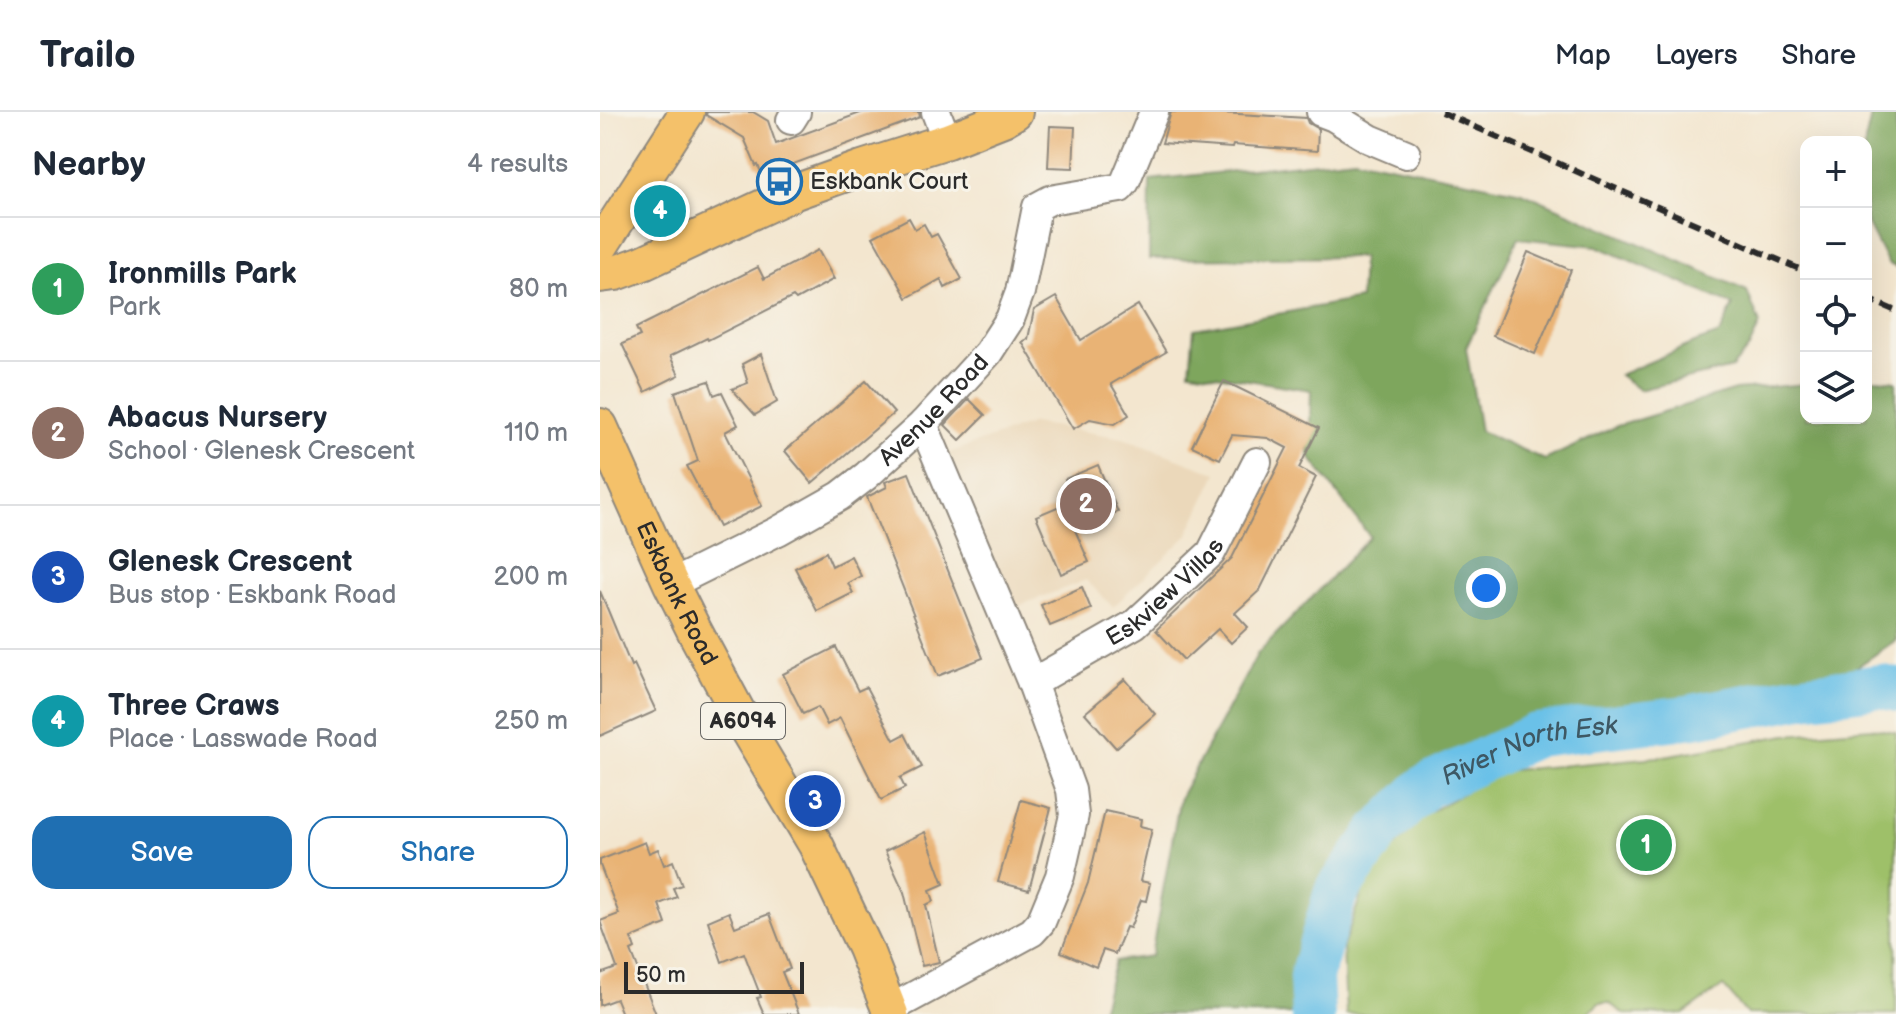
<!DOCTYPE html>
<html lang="en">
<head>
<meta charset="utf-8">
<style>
	body { margin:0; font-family:"Balsamiq Sans",sans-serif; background:#f2f2f3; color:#1f2937 }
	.controls { position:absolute; right:24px; top:24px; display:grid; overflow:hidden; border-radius:16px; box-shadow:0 8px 32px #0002 }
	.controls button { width:72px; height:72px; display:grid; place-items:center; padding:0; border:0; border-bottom:2px solid #e0e1e3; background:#fff; color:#1f2937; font:40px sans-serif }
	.scale { position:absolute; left:24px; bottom:20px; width:180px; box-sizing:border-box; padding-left:8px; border:4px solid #2b2b2b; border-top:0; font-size:22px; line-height:28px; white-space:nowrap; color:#2b2b2b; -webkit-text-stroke:6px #f7f3e8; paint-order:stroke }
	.you { position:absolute; left:886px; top:476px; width:28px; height:28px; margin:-20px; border:6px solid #fff; border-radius:50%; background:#1a73e8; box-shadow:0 0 0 12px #1a73e833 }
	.badge { display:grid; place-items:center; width:52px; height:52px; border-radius:50%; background:#1f6fb2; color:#fff; font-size:26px; font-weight:700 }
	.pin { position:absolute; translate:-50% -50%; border:4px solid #fff; box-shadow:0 2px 8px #0006 }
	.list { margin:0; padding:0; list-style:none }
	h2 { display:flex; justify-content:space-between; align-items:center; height:104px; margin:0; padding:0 32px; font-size:34px }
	h2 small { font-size:26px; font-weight:400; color:#747a83 }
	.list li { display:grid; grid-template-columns:52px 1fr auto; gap:24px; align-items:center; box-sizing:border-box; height:144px; padding:0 32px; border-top:2px solid #e0e1e3 }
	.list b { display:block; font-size:30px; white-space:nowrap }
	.list p { margin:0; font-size:26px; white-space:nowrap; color:#747a83 }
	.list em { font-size:26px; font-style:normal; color:#747a83 }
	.actions { display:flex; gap:16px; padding:24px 32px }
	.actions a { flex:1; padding:18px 0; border:2px solid #1f6fb2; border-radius:24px; text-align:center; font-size:28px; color:#1f6fb2 }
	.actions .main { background:#1f6fb2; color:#fff }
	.icon { flex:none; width:44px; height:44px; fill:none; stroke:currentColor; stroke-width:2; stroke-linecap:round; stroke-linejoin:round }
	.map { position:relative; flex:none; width:1296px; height:902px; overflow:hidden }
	header { display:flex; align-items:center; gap:48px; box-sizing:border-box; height:112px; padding:0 40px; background:#fff; border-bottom:2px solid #e0e1e3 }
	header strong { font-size:38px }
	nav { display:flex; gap:44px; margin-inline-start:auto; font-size:28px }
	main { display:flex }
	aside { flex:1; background:#fff }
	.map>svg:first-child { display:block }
</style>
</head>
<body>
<header>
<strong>Trailo</strong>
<nav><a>Map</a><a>Layers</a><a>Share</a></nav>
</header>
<main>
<aside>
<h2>Nearby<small>4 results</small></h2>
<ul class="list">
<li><span class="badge" style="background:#2e9e5b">1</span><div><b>Ironmills Park</b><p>Park</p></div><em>80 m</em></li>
<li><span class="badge" style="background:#8d6e63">2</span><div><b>Abacus Nursery</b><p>School · Glenesk Crescent</p></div><em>110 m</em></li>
<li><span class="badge" style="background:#1a4fb4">3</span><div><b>Glenesk Crescent</b><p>Bus stop · Eskbank Road</p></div><em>200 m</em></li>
<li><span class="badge" style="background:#0f9aa8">4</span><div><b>Three Craws</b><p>Place · Lasswade Road</p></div><em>250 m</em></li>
</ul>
<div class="actions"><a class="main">Save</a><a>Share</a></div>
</aside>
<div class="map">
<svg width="1296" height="902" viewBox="0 0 1296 902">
	<rect width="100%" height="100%" fill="#f7f3e8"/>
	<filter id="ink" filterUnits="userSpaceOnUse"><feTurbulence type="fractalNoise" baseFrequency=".0125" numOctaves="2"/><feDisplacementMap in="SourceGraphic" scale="16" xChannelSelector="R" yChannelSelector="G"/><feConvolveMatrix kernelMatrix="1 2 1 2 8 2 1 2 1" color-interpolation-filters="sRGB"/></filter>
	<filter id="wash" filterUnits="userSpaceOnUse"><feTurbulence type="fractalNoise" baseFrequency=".006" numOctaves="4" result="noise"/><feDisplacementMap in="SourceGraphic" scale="32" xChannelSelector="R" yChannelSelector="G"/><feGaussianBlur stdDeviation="1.8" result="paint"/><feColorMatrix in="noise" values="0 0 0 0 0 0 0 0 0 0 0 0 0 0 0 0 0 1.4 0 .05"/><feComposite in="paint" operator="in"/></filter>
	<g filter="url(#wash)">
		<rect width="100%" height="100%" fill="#f3e6cf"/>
		<path fill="#ebd8ba" d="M433 311 523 326 617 361 587 424 513 495 486 468 413 496 349 341Z"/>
		<path fill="#9ec069" stroke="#64764a" stroke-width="2" d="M1272 616 1296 620V902H1147L1123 874 1084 902H1024L1009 891H999L987 902H746L743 835 768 763 825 703 901 659 1058 645 1187 623Z"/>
		<g fill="#7ea65d" stroke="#546844" stroke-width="2">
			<path d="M1272 0H1296V155L1288 152 1266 109 1265 30Z"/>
			<path d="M755 46 922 80 1147 179 1160 212 1149 236 1132 256 1039 278 1019 263 1097 230 1120 222 1133 193 997 134 918 126 866 236 880 319 945 348 1017 314 1135 278 1206 272V306H1266V267H1276L1296 269V528L1251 559 1199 572 1032 592 934 606 871 637 776 700 722 783 699 854V902H500L515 849 551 844 580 685 658 541 770 425 709 344 711 278 590 259 594 217 760 187 762 145 549 147 550 68Z"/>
		</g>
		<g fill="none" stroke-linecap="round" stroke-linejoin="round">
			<path stroke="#6bc1e8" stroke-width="44" id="s1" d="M713 902 711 865 736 780 781 718 825 675 936 623 1088 605 1196 585 1280 574 1296 578"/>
		</g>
		<g id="blocks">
			<g fill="#e9b375">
				<path d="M107 0H153L168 9 176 32 263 0H319L320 5 185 55 187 62 165 71 158 53 156 54 144 26 106 3Z"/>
				<path d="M571 0H604L706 6 708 11 718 17 717 39 633 33 632 36 562 31Z"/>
				<path d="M450 14 475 15 473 56 448 55Z"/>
				<path d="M309 106 315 117 324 112 331 125 337 122 362 167 345 176 341 167 307 186 273 125Z"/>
				<path d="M218 138 234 167 196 188 193 185 108 228 107 226 70 244 79 263 45 280 22 232 40 224 36 216 158 155 164 167Z"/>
				<path d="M928 140 971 158 935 242 893 224Z"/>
				<path d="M456 185 481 228 538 193 566 240 511 272 529 303 515 312 490 307 473 317 422 230 428 227 434 198Z"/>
				<path d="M161 242 177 290 155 303 132 277 148 271 142 252Z"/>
				<path d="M109 269 114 283 122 280 138 313 125 320 162 394 119 415 87 354 98 349 75 280Z"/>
				<path d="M266 269 294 301 212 371 185 339Z"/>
				<path d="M624 269 719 316 699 356 716 365 660 478 635 501 648 515 631 531 618 517 584 548 556 518 632 446 687 336 668 326 632 323 620 347 592 334Z"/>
				<path d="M369 287 385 303 360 328 345 313Z"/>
				<path d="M498 353 518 400 475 418 489 450 461 462 436 404 474 388 465 367Z"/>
				<path d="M309 361 383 546 338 564 267 385 287 375 285 370Z"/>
				<path d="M226 440 232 454 251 444 261 464 248 471 253 481 217 499 195 456Z"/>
				<path d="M482 475 491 497 450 514 441 493Z"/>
				<path d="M0 479 31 554 34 552 56 599 0 624Z"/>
				<path d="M236 535 258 579 266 575 294 628 305 622 322 655 300 666 305 676 281 688 240 606 227 613 218 595 203 602 183 562Z"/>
				<path d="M525 567 555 602 516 636 485 601Z"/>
				<path d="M421 688 451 696 429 778 398 770Z"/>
				<path d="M505 699 541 707 540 714 552 717 540 769 550 771 546 789 541 788 530 816 526 815 515 842 503 838 496 855 461 840 488 771Z"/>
				<path d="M325 720 344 772 330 778 334 789 326 793 339 850 322 854 304 780 285 739Z"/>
				<path d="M45 730 49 741 58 737 64 753 73 749 82 773 73 776 77 785 59 792 66 812 31 826 35 837 31 839 56 902H22L16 887 0 893V862L17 856 0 809 19 802 0 753V748Z"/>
				<path d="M129 800 135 815 169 802 190 857 182 860 199 902H164L157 886 161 885 144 841 122 850 108 809Z"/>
			</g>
		</g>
	</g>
	<g filter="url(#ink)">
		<use href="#blocks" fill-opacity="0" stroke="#8f887d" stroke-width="2"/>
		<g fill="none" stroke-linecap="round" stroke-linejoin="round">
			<defs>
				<g id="minor">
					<path d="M336 0 347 29"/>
					<path d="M721 0 734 5 770 27 806 42"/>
					<path d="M191 8 196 0"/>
					<path id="s2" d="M71 472 178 419 240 384 266 364 323 312 388 241 410 207 420 180 437 95 450 88 520 76 525 70 554 0"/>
					<path id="s3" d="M432 571 535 512 611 441 657 350"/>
					<path d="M290 897 432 820 441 810 460 764 474 703 471 678 432 571 323 312"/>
				</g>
				<g id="major">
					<path d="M0 135 87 0"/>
					<path d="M0 163 16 161 43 151 195 80 262 56 347 29 403 7 415 0"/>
					<path id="s4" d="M0 314 71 472 95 520 149 621 216 733 265 836 291 902"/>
				</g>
			</defs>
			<use href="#minor" stroke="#8f887d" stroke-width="32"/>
			<use href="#major" stroke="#8f887d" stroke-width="38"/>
			<use href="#minor" stroke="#fff" stroke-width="28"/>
			<use href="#major" stroke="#f4c16a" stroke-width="34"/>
			<g stroke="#2b2b2b" stroke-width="6" stroke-dasharray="12 6" stroke-linecap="butt">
				<path d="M841 0 1206 160"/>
				<path d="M1266 186 1296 199"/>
			</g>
		</g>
	</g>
	<defs>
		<symbol id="bus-ring" viewBox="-11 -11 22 22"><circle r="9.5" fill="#f7f3e8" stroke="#1f6fb2" stroke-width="1.5"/><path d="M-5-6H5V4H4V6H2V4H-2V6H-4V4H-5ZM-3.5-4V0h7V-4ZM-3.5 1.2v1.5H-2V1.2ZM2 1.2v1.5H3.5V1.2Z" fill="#1f6fb2"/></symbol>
	</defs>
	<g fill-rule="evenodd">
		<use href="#bus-ring" x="154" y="44" width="51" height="51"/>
	</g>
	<g text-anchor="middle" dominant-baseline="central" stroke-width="6" stroke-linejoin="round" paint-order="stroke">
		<rect fill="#f7f3e8" stroke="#686764" stroke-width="2" x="101" y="591" width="84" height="36" rx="6"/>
		<g font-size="22" font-weight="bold" fill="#2b2b2b">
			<text x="143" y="609">A6094</text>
		</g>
		<g font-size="24" fill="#2b2b2b" stroke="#f7f3e8" text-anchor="start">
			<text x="210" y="69">Eskbank Court</text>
		</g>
		<g font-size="24" fill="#2b2b2b" stroke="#f7f3e8">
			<text stroke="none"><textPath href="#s2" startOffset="318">Avenue Road</textPath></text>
			<text stroke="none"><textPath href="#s3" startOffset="162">Eskview Villas</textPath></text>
			<text stroke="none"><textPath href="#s4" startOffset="184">Eskbank Road</textPath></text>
		</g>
		<g font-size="26" font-style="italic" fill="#3e5864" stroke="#f7f3e8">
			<text stroke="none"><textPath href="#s1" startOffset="376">River North Esk</textPath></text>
		</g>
	</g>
</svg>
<div class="controls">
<button>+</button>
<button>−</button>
<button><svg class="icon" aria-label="locate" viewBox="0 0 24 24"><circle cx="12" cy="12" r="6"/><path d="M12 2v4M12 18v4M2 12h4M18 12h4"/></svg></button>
<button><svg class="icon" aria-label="layers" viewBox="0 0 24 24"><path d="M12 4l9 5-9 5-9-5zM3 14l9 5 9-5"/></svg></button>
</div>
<div class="scale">50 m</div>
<div class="you"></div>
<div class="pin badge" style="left:1046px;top:733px;background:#2e9e5b">1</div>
<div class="pin badge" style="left:486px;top:392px;background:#8d6e63">2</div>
<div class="pin badge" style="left:215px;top:689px;background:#1a4fb4">3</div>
<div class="pin badge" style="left:60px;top:99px;background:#0f9aa8">4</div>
</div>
</main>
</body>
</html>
